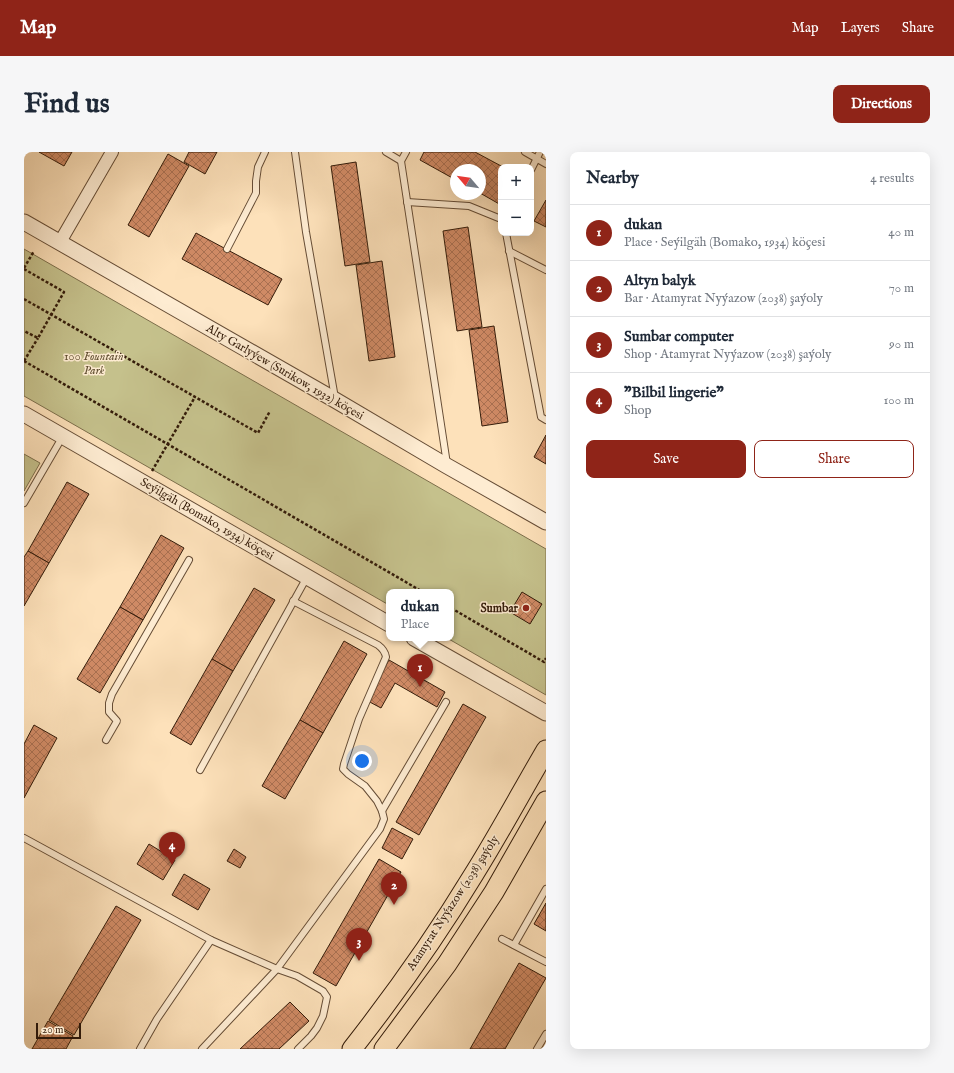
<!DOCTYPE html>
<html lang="en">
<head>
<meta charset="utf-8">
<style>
	body { margin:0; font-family:"IM FELL English",serif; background:#f6f6f7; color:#1f2937 }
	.controls { position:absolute; right:12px; top:12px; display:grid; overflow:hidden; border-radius:8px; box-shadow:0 4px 16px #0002 }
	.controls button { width:36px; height:36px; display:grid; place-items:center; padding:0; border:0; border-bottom:1px solid #e0e1e3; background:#fff; color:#1f2937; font:20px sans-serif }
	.compass { position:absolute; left:426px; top:12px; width:36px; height:36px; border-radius:50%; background:#fff; box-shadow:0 4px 16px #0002; rotate:299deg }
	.scale { position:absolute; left:12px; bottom:10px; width:45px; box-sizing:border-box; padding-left:4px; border:2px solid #341c0a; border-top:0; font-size:11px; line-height:14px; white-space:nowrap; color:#341c0a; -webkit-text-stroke:3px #feecd2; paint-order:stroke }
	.you { position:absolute; left:338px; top:609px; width:14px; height:14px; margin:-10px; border:3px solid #fff; border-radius:50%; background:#1a73e8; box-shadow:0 0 0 6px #1a73e833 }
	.badge { display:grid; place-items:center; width:26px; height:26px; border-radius:50%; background:#8f2418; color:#fff; font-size:13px; font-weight:700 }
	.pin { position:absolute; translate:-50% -33px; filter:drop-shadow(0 1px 2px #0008) }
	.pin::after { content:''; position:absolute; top:21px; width:14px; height:12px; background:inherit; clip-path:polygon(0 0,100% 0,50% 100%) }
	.popup { position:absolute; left:362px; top:437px; width:68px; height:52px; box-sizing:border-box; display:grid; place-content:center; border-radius:8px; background:#fff; filter:drop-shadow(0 1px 3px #0005); font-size:13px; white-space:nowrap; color:#747a83 }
	.popup b { font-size:15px; color:#1f2937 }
	.popup::after { content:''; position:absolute; left:50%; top:100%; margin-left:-8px; border:8px solid transparent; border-top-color:#fff }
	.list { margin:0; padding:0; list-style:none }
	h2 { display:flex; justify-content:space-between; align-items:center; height:52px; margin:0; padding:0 16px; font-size:17px }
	h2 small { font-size:13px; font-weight:400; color:#747a83 }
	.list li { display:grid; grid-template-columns:26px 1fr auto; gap:12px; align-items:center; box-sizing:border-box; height:56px; padding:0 16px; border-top:1px solid #e0e1e3 }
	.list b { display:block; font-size:15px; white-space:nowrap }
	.list p { margin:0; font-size:13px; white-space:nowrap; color:#747a83 }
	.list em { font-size:13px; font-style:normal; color:#747a83 }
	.actions { display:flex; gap:8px; padding:12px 16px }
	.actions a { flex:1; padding:9px 0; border:1px solid #8f2418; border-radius:8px; text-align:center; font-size:14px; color:#8f2418 }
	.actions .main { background:#8f2418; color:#fff }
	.map { position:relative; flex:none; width:522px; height:897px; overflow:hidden; border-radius:8px }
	header { display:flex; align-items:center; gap:24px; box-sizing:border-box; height:56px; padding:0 20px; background:#8f2418; color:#fff }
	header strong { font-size:19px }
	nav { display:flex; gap:22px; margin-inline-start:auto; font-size:14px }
	.intro { display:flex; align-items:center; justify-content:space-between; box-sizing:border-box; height:96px; padding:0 24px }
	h1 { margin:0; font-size:28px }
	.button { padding:10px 18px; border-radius:8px; background:#8f2418; color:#fff; font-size:14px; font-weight:700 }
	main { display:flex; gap:24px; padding:0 24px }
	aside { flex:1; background:#fff; border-radius:8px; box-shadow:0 4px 16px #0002 }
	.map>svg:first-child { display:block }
</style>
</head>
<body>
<header>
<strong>Map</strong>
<nav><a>Map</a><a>Layers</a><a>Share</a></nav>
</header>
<div class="intro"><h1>Find us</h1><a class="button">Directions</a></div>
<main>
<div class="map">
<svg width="522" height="897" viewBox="0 0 522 897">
	<defs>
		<pattern id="building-cross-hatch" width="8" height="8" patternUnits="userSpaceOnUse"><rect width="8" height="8" fill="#cf8a65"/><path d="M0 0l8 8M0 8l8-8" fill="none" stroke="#a97051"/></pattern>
	</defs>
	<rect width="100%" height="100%" fill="#fde1ba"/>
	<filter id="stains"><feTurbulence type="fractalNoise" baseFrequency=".005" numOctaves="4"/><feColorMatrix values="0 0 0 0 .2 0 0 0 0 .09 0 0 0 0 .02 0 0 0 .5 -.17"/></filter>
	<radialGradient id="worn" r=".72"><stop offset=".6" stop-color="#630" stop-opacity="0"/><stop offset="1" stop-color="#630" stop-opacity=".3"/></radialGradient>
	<g fill="#c5c18c" stroke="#7c6e4b">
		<path d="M0 97 522 397V543L423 486H427V440H365V453L0 244Z"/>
		<path d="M0 302 16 311 0 339Z"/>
	</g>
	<g fill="url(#building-cross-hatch)" stroke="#341c0a">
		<path d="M15 0H48L40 14Z"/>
		<path d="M165 0H193L181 22 160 10Z"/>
		<path d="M400 0H451L479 15H477V53L456 41V18H432V28L396 8Z"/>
		<path d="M144 2 165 14 125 85 104 73Z"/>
		<path d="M332 10 346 110 321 114 307 14Z"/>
		<path d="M522 48V75L510 69Z"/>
		<path d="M444 75 458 175 433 179 419 79Z"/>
		<path d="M172 81 258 127 244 153 158 107Z"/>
		<path d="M358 109 371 205 345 209 332 113Z"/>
		<path d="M470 174 484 270 458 274 445 178Z"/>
		<path d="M522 283V312L510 305Z"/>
		<path d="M43 330 65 342 25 411 4 399Z"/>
		<path d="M137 383 160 396 119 468 96 455Z"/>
		<path d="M4 399 25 411 0 454V405Z"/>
		<path d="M230 436 251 448 209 519 188 507Z"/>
		<path d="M498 440 518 452 506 472 486 460Z"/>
		<path d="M96 455 119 468 76 541 53 527Z"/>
		<path d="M320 489 343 502 299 581 276 568Z"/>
		<path d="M188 507 209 519 167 593 146 581Z"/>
		<path d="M365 508 421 540 413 555 371 531 357 556 342 548Z"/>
		<path d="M439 552 462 565 395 683 372 670Z"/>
		<path d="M276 568 299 581 261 647 238 634Z"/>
		<path d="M10 573 33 586 0 646V592Z"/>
		<path d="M368 676 389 687 378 707 358 696Z"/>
		<path d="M125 692 151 708 139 728 113 712Z"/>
		<path d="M210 697 222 705 216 716 203 709Z"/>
		<path d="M355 707 377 720 312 834 289 821Z"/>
		<path d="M160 722 186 737 174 758 148 743Z"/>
		<path d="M522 751V779L510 772Z"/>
		<path d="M92 754 117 768 50 883 25 868Z"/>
		<path d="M495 811 522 826 481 897H446Z"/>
		<path d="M266 850 285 869 255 897H216Z"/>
		<path d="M24 869 49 884 42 897H8Z"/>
	</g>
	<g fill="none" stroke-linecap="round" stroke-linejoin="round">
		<defs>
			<g id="service">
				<path d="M271 0 282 80 311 246"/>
				<path d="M362 0 377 9"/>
				<path d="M382 0 377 9 423 312"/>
				<path d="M501 0 522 12"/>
				<path d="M507 18 516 0"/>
				<path d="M383 50 445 54 477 67"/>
				<path d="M482 81 517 265 522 268"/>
				<path d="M203 97 232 41V29L234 15 241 0"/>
				<path d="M485 99 522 118"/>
				<path d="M0 351 39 284"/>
				<path d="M82 588 93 569 85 560V551L88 542 165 408"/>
				<path d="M176 618 283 425"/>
				<path d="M358 659 422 550"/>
				<path d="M0 686 187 788 253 817 273 824 299 839 303 845 299 864 293 876 287 884 274 897"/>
				<path d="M478 787 522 810"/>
				<path d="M490 793 522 737"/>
				<path d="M116 897 133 867 187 788"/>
				<path d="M178 897 253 817 356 677 360 667 358 659 353 649 341 634 324 622 319 617 320 612 335 567 362 505C361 499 358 496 354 493L269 449"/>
				<path d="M513 897 522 882"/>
			</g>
			<path id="minor" d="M36 90 88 0"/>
			<g id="tertiary">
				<path d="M0 70 311 248 423 314 522 370"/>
				<path d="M0 262 365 472"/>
				<path d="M390 486 522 561"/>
			</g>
			<g id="primary">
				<path d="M328 897C372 841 413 783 450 722 475 682 498 639 522 598"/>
				<path d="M360 897 423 812 470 740 522 649"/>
			</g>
		</defs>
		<use href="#service" stroke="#664d36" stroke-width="8"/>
		<use href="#minor" stroke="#664d36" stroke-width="14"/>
		<use href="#tertiary" stroke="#664d36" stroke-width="17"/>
		<use href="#primary" stroke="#341c0a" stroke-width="21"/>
		<g stroke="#341c0a" stroke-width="2.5" stroke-dasharray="3 2" stroke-linecap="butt">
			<path d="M0 116 10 99"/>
			<path d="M0 117 40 140 14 186 0 179"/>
			<path d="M0 147 234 281 246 259"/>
			<path d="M0 209 399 440"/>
			<path d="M0 209 14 186"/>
			<path d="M128 319 171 245"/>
			<path d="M427 456 520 510 522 506"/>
		</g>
		<use href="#service" stroke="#feecd2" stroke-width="6"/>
		<use href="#minor" stroke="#feecd2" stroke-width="12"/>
		<use href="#tertiary" stroke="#feecd2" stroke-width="15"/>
		<use href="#primary" stroke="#fde1ba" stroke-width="19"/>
	</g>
	<circle fill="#8f2418" stroke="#feecd2" stroke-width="1.5" cx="502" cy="456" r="4"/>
	<g text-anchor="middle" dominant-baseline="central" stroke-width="3" stroke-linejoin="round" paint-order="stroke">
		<g font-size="12" font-style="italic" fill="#604e31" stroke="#feecd2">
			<text x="70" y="204">100 Fountain<tspan x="70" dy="14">Park</tspan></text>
		</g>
		<g font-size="12" fill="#341c0a" stroke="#feecd2">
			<text transform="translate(261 220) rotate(30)">Alty Garlyýew (Surikow, 1932) köçesi</text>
			<text transform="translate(183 367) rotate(30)">Seýilgäh (Bomako, 1934) köçesi</text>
			<text transform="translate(429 751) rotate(-57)">Atamyrat Nyýazow (2038) şaýoly</text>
		</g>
		<g font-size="12" font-weight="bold" fill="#341c0a" stroke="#feecd2" text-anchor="end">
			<text x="494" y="456">Sumbar</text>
		</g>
	</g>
	<rect width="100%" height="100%" filter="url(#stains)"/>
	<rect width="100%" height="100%" fill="url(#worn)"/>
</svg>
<div class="controls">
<button>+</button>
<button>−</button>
</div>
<svg class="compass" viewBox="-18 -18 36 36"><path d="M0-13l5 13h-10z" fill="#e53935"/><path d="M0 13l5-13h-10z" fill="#747a83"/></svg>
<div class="scale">20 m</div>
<div class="you"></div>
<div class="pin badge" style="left:396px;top:535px">1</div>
<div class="popup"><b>dukan</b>Place</div>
<div class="pin badge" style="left:370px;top:753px">2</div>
<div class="pin badge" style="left:335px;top:809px">3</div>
<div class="pin badge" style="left:148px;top:713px">4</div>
</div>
<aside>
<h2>Nearby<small>4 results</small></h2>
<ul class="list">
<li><span class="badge">1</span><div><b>dukan</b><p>Place · Seýilgäh (Bomako, 1934) köçesi</p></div><em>40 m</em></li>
<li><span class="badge">2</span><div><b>Altyn balyk</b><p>Bar · Atamyrat Nyýazow (2038) şaýoly</p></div><em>70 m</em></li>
<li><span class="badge">3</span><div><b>Sumbar computer</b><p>Shop · Atamyrat Nyýazow (2038) şaýoly</p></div><em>90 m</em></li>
<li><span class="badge">4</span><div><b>&quot;Bilbil lingerie&quot;</b><p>Shop</p></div><em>100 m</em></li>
</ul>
<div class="actions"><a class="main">Save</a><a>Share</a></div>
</aside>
</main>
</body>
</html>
